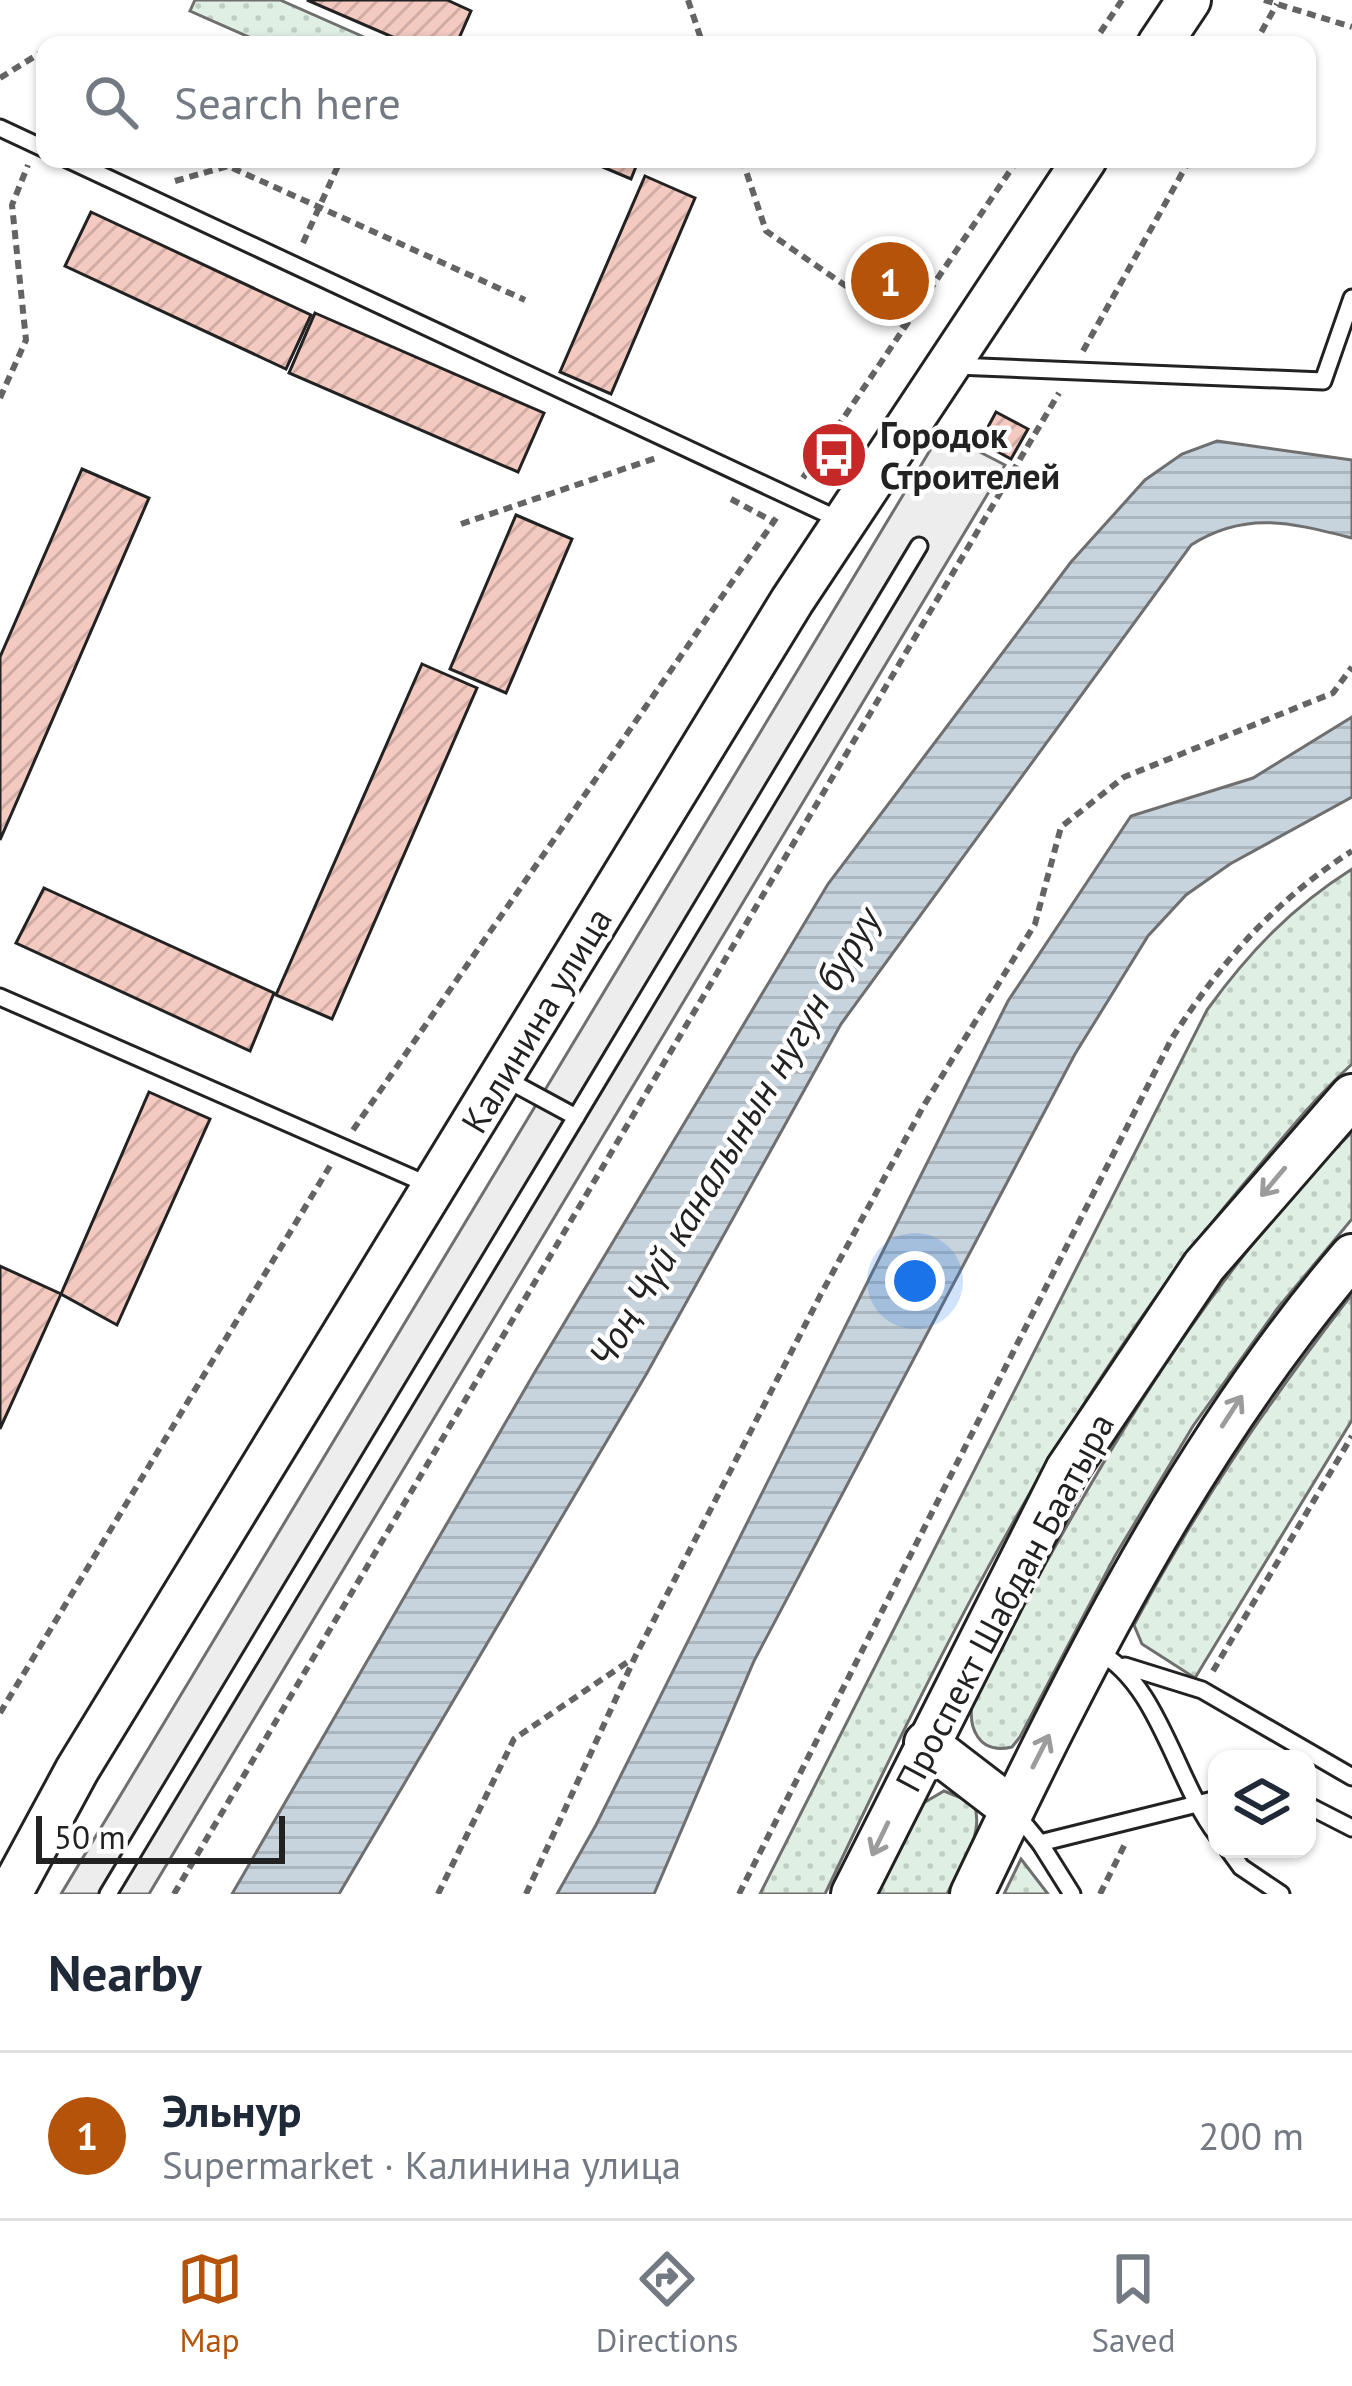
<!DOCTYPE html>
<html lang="en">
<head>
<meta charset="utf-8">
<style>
	body { margin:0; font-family:"PT Sans",sans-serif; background:#f6f6f7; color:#1f2937 }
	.controls { position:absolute; right:36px; bottom:36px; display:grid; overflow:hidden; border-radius:24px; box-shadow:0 3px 9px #0004 }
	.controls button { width:108px; height:108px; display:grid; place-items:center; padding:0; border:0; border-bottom:3px solid #e0e1e3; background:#fff; color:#1f2937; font:60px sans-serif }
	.scale { position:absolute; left:36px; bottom:30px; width:249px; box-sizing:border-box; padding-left:12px; border:6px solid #222; border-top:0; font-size:33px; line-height:42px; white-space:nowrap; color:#222; -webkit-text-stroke:9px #fff; paint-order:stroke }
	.you { position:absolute; left:915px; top:1281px; width:42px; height:42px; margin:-30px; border:9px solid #fff; border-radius:50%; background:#1a73e8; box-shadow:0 0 0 18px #1a73e833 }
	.badge { display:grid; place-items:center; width:78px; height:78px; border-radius:50%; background:#b45309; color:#fff; font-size:39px; font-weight:700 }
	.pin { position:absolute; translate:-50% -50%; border:6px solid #fff; box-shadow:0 3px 12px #0006 }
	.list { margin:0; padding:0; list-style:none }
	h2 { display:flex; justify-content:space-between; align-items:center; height:156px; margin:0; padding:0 48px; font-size:51px }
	h2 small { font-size:39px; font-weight:400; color:#747a83 }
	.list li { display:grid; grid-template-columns:78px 1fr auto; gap:36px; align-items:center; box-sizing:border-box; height:168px; padding:0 48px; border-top:3px solid #e0e1e3 }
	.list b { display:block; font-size:45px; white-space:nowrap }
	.list p { margin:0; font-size:39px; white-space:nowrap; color:#747a83 }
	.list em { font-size:39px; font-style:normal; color:#747a83 }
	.icon { flex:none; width:66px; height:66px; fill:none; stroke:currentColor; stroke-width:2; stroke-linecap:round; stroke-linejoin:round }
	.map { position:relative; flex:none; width:1352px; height:1894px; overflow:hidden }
	.search { position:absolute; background:#fff; box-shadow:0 3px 9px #0004; left:36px; right:36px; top:36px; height:132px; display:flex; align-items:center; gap:30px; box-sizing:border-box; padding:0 42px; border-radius:24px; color:#747a83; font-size:45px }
	.sheet { height:324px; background:#fff }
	nav { display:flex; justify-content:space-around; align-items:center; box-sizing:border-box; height:168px; border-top:3px solid #e0e1e3; background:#fff; font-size:33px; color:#747a83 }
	nav a { display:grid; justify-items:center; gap:6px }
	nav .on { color:#b45309 }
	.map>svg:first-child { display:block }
</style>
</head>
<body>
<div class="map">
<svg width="1352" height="1894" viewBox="0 0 1352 1894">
	<defs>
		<pattern id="grass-dots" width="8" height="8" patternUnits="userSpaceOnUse" patternTransform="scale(3)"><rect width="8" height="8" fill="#e0efe3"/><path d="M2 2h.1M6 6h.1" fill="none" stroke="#c0cdc2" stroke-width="1.8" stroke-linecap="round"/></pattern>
		<pattern id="water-rules" width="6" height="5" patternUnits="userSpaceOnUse" patternTransform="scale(3)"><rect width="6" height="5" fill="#c7d3dd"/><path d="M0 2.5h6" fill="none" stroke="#abb5bd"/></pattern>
		<pattern id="building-hatch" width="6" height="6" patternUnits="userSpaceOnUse" patternTransform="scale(3)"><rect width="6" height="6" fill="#f3c9c0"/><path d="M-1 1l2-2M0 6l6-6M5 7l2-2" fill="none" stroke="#d0aca5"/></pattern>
	</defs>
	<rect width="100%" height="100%" fill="#fff"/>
	<g fill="url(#grass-dots)" stroke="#6f6f6f" stroke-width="3">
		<path d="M195 0H280L373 41 267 45 190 11Z"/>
		<path d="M1352 869V1064C1311 1101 1278 1144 1242 1186 1064 1398 943 1645 825 1894H760L1207 1010C1249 952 1292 907 1352 869Z"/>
		<path d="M1352 1132V1219L1277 1309 1193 1426 1115 1556 1020 1737 1012 1747C978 1755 967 1727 973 1699 1079 1498 1190 1294 1352 1132Z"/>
		<path d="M1352 1294V1420L1195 1678 1142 1644 1134 1625C1197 1506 1270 1400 1352 1294Z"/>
		<path d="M944 1791 974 1803C985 1835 961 1865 947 1894H877L920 1805Z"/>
		<path d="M1021 1859 1048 1894H1004Z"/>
	</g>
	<path fill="#ededed" stroke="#6f6f6f" stroke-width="3" d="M941 432 1005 465 149 1894H61Z"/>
	<g fill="url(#water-rules)" stroke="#6f6f6f" stroke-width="3">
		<path d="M1217 441 1352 460V538C1292 523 1246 510 1191 545L841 1024 647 1373 339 1894H232L536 1370 828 884 1071 562 1145 480 1182 454Z"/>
		<path d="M1352 717V797L1230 864 1186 895 1148 936 1075 1054 754 1661 654 1894H557L596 1825 1008 1001 1131 816 1253 778Z"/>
	</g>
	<g fill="url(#building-hatch)" stroke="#222" stroke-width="3">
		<path d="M307 0H447L471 11 456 45H411Z"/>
		<path d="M584 159H639L631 179Z"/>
		<path d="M645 176 695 198 611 394 560 372Z"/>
		<path d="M91 212 311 315 286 369 65 266Z"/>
		<path d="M884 267 904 274 897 295 876 288Z"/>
		<path d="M315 313 544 413 518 472 289 373Z"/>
		<path d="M996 412 1028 429 1011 459 980 442Z"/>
		<path d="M82 469 149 498 0 840V657Z"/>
		<path d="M516 515 572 539 506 693 450 669Z"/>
		<path d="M422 664 477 688 332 1019 276 995Z"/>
		<path d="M44 888 274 993 250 1051 16 943Z"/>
		<path d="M149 1092 210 1119 117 1325 61 1294Z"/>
		<path d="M0 1266 61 1294 0 1429Z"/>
	</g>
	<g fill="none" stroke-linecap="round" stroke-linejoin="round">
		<defs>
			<g id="service">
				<path d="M0 128 45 149"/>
				<path d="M67 159 842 521"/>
				<path d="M956 366 1323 381 1352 298"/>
				<path d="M0 997 431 1186"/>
				<path d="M504 1078 576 1117 919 546"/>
				<path d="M1097 1651C1159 1683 1175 1780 1217 1835"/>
				<path d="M1125 1666 1202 1690 1352 1777"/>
				<path d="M1307 1805 1352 1828"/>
				<path d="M1017 1815 1040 1843 1217 1799"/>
				<path d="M1040 1843 1072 1894"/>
				<path d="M1228 1849 1241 1867 1281 1894"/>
				<path d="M108 1894 576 1117"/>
			</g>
			<g id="secondary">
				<path d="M1159 45 1189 0"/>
				<path d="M926 1743 1012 1809"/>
				<path d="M10 1894 77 1770 792 601 1085 159"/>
				<path d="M853 1894 1067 1470 1204 1266 1352 1096"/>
				<path d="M972 1894C1079 1670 1190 1446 1352 1256"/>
			</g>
		</defs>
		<use href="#service" stroke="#222" stroke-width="21"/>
		<use href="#secondary" stroke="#222" stroke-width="48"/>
		<g stroke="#646464" stroke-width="6" stroke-dasharray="9 6" stroke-linecap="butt">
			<path d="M688 0 703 45"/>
			<path d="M1264 0 1352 27"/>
			<path d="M53 45H54"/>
			<path d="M1092 45 1122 0"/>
			<path d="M1254 45 1277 4"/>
			<path d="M0 78 45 50"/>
			<path d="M742 159 766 231 907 328"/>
			<path d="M175 181 228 166 525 300"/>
			<path d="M303 243 341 159"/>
			<path d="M1083 351 1190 159"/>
			<path d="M0 398 26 340 12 205 28 165"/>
			<path d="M803 478 1018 159"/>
			<path d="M731 499 772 521"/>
			<path d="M461 524 656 458"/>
			<path d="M353 1130 779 514"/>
			<path d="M1213 1671 1352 1436"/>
			<path d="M0 1713 330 1166"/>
			<path d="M174 1894 1059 393"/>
			<path d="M438 1894 514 1739 632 1659"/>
			<path d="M526 1894 635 1657 821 1294 923 1107 1035 924 1061 827 1124 777 1333 693 1352 667"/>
			<path d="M739 1894 1171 1040C1219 964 1275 900 1352 851"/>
			<path d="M1100 1894 1125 1844"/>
		</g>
		<use href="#service" stroke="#fff" stroke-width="15"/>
		<use href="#secondary" stroke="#fff" stroke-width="42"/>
	</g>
	<defs><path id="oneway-shaft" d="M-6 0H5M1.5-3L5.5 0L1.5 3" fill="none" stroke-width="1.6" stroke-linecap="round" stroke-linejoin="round" transform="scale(3)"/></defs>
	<g stroke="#9c9c9c">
		<use href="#oneway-shaft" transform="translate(1273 1182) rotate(130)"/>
		<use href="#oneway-shaft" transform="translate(1232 1411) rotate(-57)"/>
		<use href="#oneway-shaft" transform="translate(1041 1751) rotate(-63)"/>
		<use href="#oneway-shaft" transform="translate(880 1839) rotate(116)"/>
	</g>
	<defs>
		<symbol id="bus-disc" viewBox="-11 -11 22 22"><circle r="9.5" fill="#c62828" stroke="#fff"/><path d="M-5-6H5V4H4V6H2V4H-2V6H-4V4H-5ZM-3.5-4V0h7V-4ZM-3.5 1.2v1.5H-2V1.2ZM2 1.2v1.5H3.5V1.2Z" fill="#fff"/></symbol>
	</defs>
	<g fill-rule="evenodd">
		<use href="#bus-disc" x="796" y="417" width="76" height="76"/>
	</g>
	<g text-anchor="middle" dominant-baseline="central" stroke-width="9" stroke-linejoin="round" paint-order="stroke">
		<g font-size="36" font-weight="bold" fill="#222" stroke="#fff" text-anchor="start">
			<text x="880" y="434">Городок<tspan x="880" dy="41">Строителей</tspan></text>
		</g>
		<g font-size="36" fill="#222" stroke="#fff">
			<text transform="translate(536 1020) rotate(-59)">Калинина улица</text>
			<text transform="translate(1004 1602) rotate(-62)">Проспект Шабдан Баатыра</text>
		</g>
		<g font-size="39" font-style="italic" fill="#222" stroke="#fff">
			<text transform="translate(734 1137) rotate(-59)">Чоң Чүй каналынын нугун буруу</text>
		</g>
	</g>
</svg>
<div class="controls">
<button><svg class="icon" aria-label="layers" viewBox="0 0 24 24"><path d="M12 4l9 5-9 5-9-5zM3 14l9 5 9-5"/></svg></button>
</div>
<div class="scale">50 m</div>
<div class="you"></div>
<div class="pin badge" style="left:890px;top:281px">1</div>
<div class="search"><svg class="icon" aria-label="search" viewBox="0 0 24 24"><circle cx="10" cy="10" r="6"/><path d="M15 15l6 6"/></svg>Search here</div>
</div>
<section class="sheet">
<h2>Nearby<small></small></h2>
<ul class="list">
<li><span class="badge">1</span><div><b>Эльнур</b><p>Supermarket · Калинина улица</p></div><em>200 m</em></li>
</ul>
</section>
<nav>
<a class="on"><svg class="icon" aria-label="map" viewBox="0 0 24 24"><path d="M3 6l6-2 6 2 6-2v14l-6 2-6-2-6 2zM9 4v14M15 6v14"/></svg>Map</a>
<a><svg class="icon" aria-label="directions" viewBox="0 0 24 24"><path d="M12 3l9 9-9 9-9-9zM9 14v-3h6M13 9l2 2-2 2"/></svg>Directions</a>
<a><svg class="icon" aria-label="saved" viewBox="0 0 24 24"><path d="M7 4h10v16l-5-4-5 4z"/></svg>Saved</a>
</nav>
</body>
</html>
